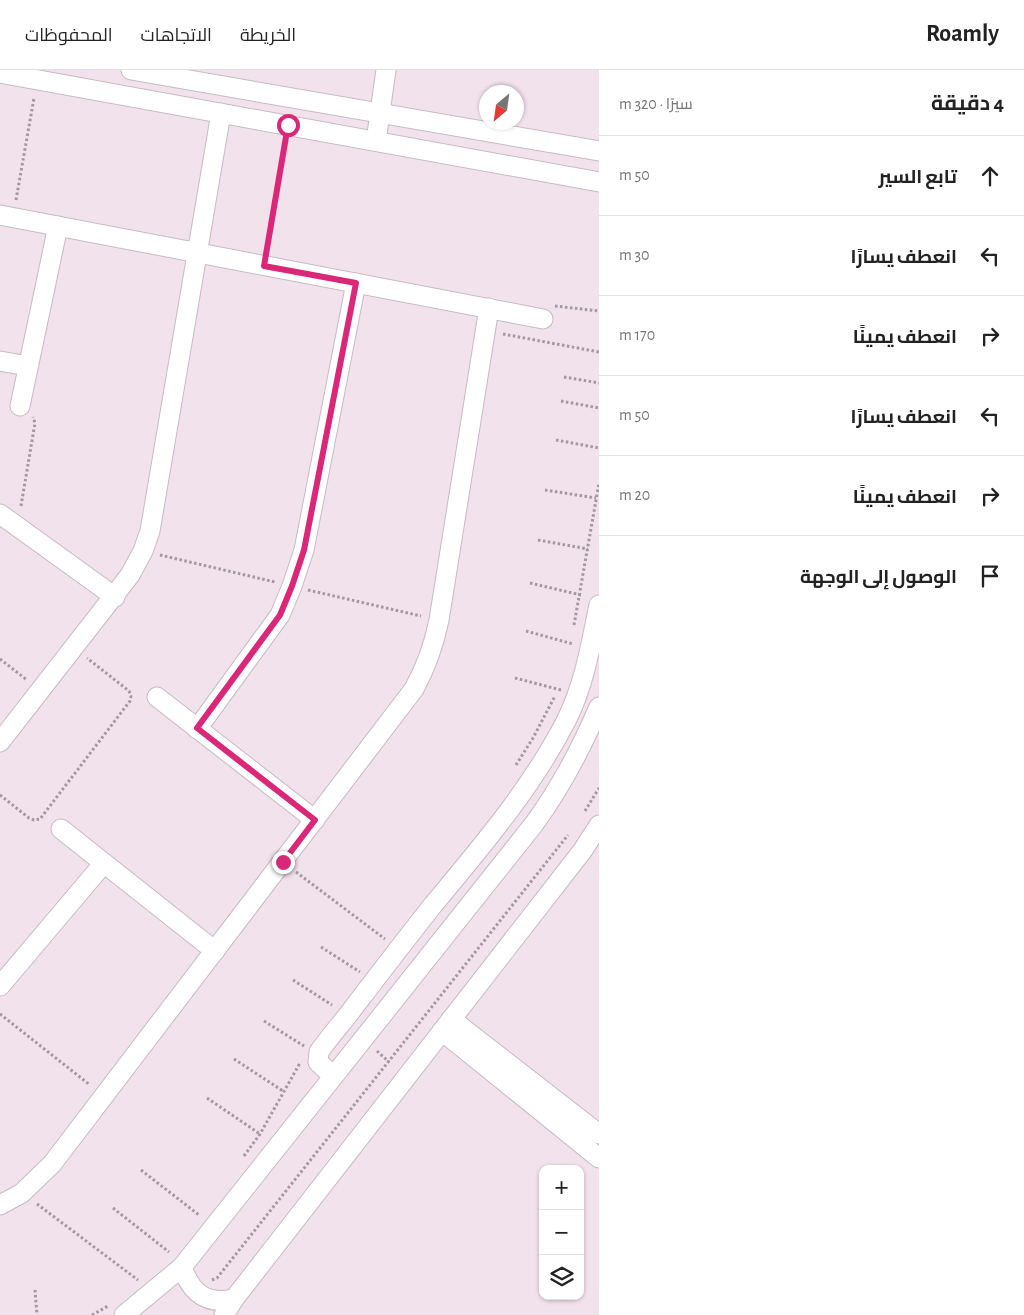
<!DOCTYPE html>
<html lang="ar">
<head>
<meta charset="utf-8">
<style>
	body { margin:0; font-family:"Alegreya Sans",Cairo,sans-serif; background:#f2f2f2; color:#222; direction:rtl }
	.controls { position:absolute; right:15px; bottom:15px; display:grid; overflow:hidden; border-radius:10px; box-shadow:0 1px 4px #0004 }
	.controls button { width:45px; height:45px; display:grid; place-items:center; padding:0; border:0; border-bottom:1px solid #e0e0e0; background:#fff; color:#222; font:25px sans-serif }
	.compass { position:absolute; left:479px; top:15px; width:45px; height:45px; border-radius:50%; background:#fff; box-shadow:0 1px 4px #0004; rotate:209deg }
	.stop { position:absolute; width:15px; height:15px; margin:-11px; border:4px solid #db2777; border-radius:50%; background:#fff }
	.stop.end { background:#db2777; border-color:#fff; box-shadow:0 1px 5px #0008 }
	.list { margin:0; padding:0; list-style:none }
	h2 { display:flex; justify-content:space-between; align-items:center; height:65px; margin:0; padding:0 20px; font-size:21px }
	h2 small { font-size:16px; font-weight:400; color:#767676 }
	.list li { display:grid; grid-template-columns:32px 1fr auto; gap:15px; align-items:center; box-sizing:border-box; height:80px; padding:0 20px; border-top:1px solid #e0e0e0 }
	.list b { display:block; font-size:19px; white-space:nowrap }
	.list em { font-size:16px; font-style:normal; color:#767676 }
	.icon { flex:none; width:28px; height:28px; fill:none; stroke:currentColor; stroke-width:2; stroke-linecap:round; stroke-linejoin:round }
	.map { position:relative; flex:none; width:599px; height:1245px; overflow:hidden; direction:ltr }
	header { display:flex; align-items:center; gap:30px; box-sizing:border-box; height:70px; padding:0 25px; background:#fff; border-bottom:1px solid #e0e0e0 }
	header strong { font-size:24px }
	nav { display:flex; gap:28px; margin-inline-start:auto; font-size:18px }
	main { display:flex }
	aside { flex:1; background:#fff }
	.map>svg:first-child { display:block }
</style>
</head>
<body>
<header>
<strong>Roamly</strong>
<nav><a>الخريطة</a><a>الاتجاهات</a><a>المحفوظات</a></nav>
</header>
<main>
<aside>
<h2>4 دقيقة<small>سيرًا · 320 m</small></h2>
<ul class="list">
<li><svg class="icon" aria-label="ahead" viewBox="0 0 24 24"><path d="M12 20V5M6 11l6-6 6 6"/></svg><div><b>تابع السير</b></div><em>50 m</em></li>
<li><svg class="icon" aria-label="left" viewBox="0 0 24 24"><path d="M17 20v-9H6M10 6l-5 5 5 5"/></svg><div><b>انعطف يسارًا</b></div><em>30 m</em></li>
<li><svg class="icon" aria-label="right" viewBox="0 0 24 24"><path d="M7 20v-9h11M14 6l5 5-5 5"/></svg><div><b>انعطف يمينًا</b></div><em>170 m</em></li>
<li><svg class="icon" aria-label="left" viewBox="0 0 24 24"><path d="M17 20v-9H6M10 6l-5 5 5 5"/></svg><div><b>انعطف يسارًا</b></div><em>50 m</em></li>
<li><svg class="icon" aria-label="right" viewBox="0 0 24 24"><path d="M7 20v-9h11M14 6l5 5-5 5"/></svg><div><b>انعطف يمينًا</b></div><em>20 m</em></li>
<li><svg class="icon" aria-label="arrive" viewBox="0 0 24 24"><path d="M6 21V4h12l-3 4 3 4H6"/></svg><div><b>الوصول إلى الوجهة</b></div></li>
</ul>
</aside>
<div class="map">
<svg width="599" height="1245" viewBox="0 0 599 1245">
	<rect width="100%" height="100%" fill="#f1e2eb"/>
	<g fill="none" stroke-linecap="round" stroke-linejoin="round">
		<defs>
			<g id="minor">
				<path d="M131 0 599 81"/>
				<path d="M0 3 599 112"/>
				<path d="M376 71 386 0"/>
				<path d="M0 145 543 249"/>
				<path d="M0 291 28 296"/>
				<path d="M20 336 58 156"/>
				<path d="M0 444 115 527"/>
				<path d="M157 627 315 750"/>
				<path d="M197 659 280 545 292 516 304 480 356 213"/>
				<path d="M0 672 130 505 143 481 150 461 221 43"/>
				<path d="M61 759 215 881"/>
				<path d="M0 916 104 793"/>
				<path d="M451 949 599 1064"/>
				<path d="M442 961 599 1088"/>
				<path d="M333 1006 318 992 319 982C330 966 343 952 354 937 380 903 406 869 433 835 481 777 531 719 566 651 584 616 591 574 599 535"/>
				<path d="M0 1135 22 1123 52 1094 414 619C426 597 434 575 439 550L489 238"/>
				<path d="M182 1197C191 1223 206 1235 234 1229"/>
				<path d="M124 1245 182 1197 534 754C561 717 581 679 599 637"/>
				<path d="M224 1245 234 1229 583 780 599 755"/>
			</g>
		</defs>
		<use href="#minor" stroke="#c8bac2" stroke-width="21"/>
		<g stroke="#a3989f" stroke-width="3" stroke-dasharray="2.5 2.5" stroke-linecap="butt">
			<path d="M16 130 34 28"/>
			<path d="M267 178 285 73"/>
			<path d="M555 236 599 241"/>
			<path d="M503 264 599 282"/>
			<path d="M564 307 599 313"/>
			<path d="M561 331 599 338"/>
			<path d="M556 370 599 378"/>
			<path d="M545 420 596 428"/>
			<path d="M21 436 35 353 33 347"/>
			<path d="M538 470 588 479"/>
			<path d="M160 485 275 512"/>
			<path d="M530 513 581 525"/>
			<path d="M308 520 421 546"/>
			<path d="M574 555 599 413"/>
			<path d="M526 561 573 574"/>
			<path d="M0 589 27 610"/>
			<path d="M515 608 561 620"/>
			<path d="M516 695 533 668 555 626"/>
			<path d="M0 725 29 748 34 750 40 749 130 631 131 626 129 621 87 588"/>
			<path d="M585 741 599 718"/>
			<path d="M296 802 385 869"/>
			<path d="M321 877 360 902"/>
			<path d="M293 910 332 935"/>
			<path d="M0 944 90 1015"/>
			<path d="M264 951 304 976"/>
			<path d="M377 981 389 992"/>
			<path d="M234 989 283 1021"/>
			<path d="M207 1028 260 1064"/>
			<path d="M244 1086 260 1064 300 993"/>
			<path d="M141 1100 199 1145"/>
			<path d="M37 1134 138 1210"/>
			<path d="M113 1138 169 1182"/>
			<path d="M212 1210 217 1208 568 765"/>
			<path d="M35 1220 37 1245"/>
			<path d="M92 1245 108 1236"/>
		</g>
		<use href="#minor" stroke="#fff" stroke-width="19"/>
	</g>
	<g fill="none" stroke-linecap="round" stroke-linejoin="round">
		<path stroke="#db2777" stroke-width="6" d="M283 792 315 750 197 658 280 545 292 516 304 480 356 213 264 196 288 55"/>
	</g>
</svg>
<div class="controls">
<button>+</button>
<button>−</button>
<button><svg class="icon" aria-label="layers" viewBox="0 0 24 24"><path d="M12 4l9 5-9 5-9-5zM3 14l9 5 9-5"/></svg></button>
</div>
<svg class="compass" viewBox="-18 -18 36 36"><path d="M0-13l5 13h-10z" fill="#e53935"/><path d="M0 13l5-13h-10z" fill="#767676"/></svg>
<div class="stop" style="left:288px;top:55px"></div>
<div class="stop end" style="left:283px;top:792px"></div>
</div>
</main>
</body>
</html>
